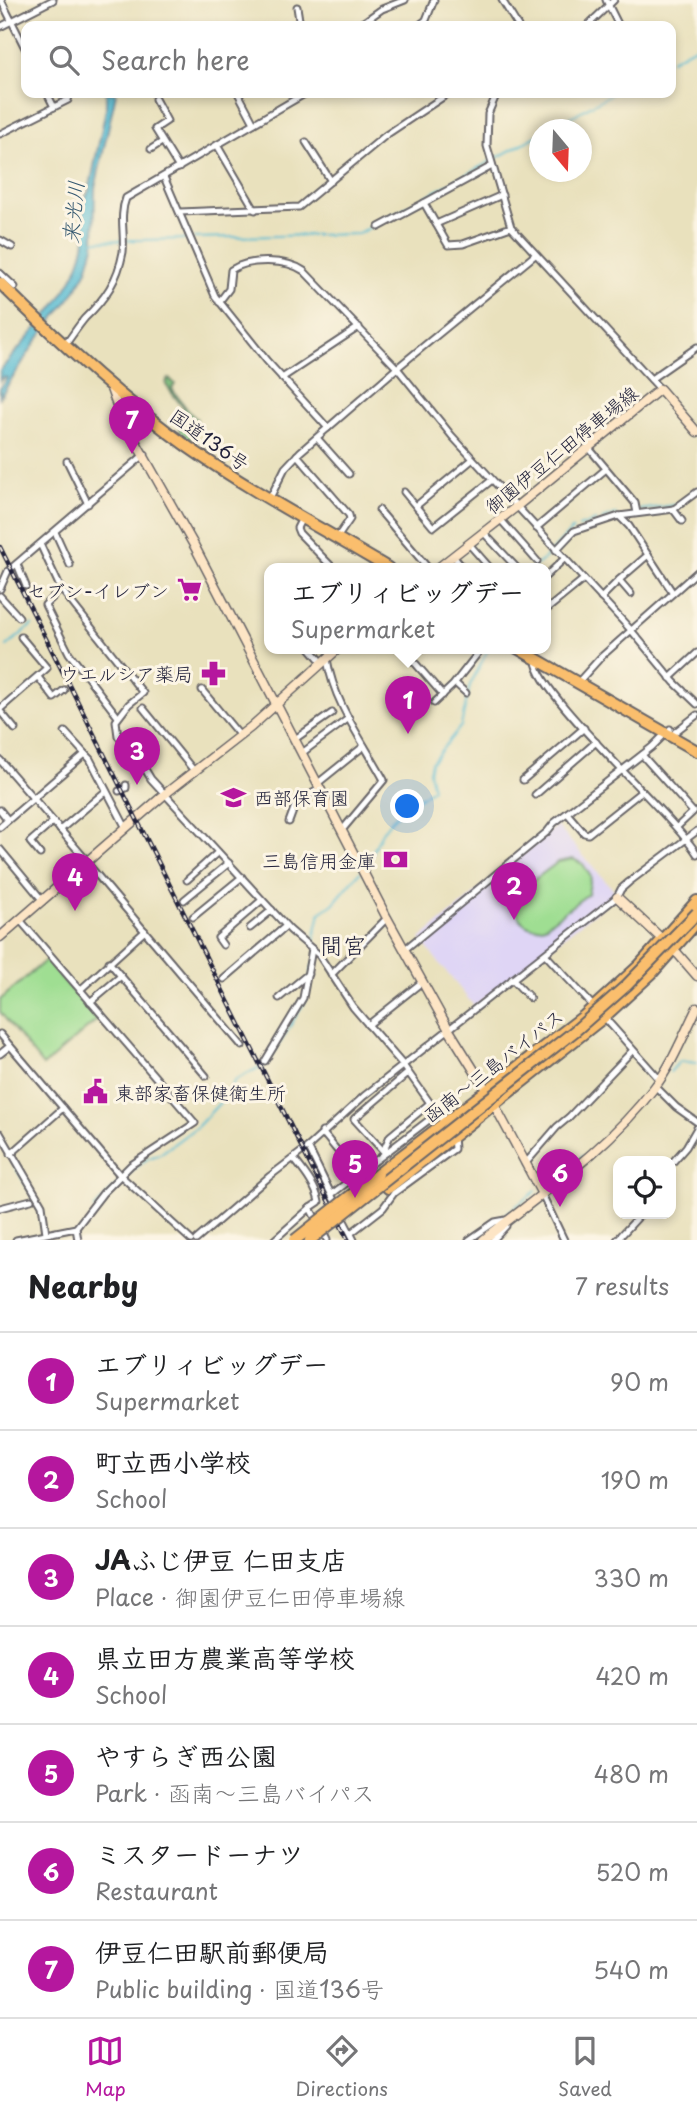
<!DOCTYPE html>
<html lang="en">
<head>
<meta charset="utf-8">
<style>
	body { margin:0; font-family:"Playpen Sans","Klee One",sans-serif; background:#f6f6f6; color:#202124 }
	.controls { position:absolute; right:21px; bottom:21px; display:grid; overflow:hidden; border-radius:14px; box-shadow:0 4px 10px #0003 }
	.controls button { width:63px; height:63px; display:grid; place-items:center; padding:0; border:0; border-bottom:2px solid #e0e0e0; background:#fff; color:#202124; font:35px sans-serif }
	.compass { position:absolute; left:529px; top:119px; width:63px; height:63px; border-radius:50%; background:#fff; box-shadow:0 4px 10px #0003; rotate:161deg }
	.you { position:absolute; left:408px; top:807px; width:24px; height:24px; margin:-18px; border:5px solid #fff; border-radius:50%; background:#1a73e8; box-shadow:0 0 0 10px #1a73e833 }
	.badge { display:grid; place-items:center; width:46px; height:46px; border-radius:50%; background:#b5179e; color:#fff; font-size:23px; font-weight:700 }
	.pin { position:absolute; translate:-50% -58px; filter:drop-shadow(0 2px 4px #0008) }
	.pin::after { content:''; position:absolute; top:37px; width:24px; height:21px; background:inherit; clip-path:polygon(0 0,100% 0,50% 100%) }
	.popup { position:absolute; left:264px; top:563px; width:287px; height:91px; box-sizing:border-box; display:grid; place-content:center; border-radius:14px; background:#fff; filter:drop-shadow(0 2px 5px #0005); font-size:23px; white-space:nowrap; color:#757577 }
	.popup b { font-size:26px; color:#202124 }
	.popup::after { content:''; position:absolute; left:50%; top:100%; margin-left:-14px; border:14px solid transparent; border-top-color:#fff }
	.list { margin:0; padding:0; list-style:none }
	h2 { display:flex; justify-content:space-between; align-items:center; height:91px; margin:0; padding:0 28px; font-size:30px }
	h2 small { font-size:23px; font-weight:400; color:#757577 }
	.list li { display:grid; grid-template-columns:46px 1fr auto; gap:21px; align-items:center; box-sizing:border-box; height:98px; padding:0 28px; border-top:2px solid #e0e0e0 }
	.list b { display:block; font-size:26px; white-space:nowrap }
	.list p { margin:0; font-size:23px; white-space:nowrap; color:#757577 }
	.list em { font-size:23px; font-style:normal; color:#757577 }
	.icon { flex:none; width:38px; height:38px; fill:none; stroke:currentColor; stroke-width:2; stroke-linecap:round; stroke-linejoin:round }
	.map { position:relative; flex:none; width:697px; height:1240px; overflow:hidden }
	.search { position:absolute; background:#fff; box-shadow:0 4px 10px #0003; left:21px; right:21px; top:21px; height:77px; display:flex; align-items:center; gap:18px; box-sizing:border-box; padding:0 24px; border-radius:14px; color:#757577; font-size:26px }
	.sheet { height:777px; background:#fff }
	nav { display:flex; justify-content:space-around; align-items:center; box-sizing:border-box; height:98px; border-top:2px solid #e0e0e0; background:#fff; font-size:19px; color:#757577 }
	nav a { display:grid; justify-items:center; gap:4px }
	nav .on { color:#b5179e }
	.map>svg:first-child { display:block }
</style>
</head>
<body>
<div class="map">
<svg width="697" height="1240" viewBox="0 0 697 1240">
	<rect width="100%" height="100%" fill="#fcf5e5"/>
	<filter id="ink" filterUnits="userSpaceOnUse"><feTurbulence type="fractalNoise" baseFrequency=".0143" numOctaves="2"/><feDisplacementMap in="SourceGraphic" scale="14" xChannelSelector="R" yChannelSelector="G"/><feConvolveMatrix kernelMatrix="1 2 1 2 8 2 1 2 1" color-interpolation-filters="sRGB"/></filter>
	<filter id="wash" filterUnits="userSpaceOnUse"><feTurbulence type="fractalNoise" baseFrequency=".00686" numOctaves="4" result="noise"/><feDisplacementMap in="SourceGraphic" scale="28" xChannelSelector="R" yChannelSelector="G"/><feGaussianBlur stdDeviation="1.57" result="paint"/><feColorMatrix in="noise" values="0 0 0 0 0 0 0 0 0 0 0 0 0 0 0 0 0 1.4 0 .05"/><feComposite in="paint" operator="in"/></filter>
	<g filter="url(#wash)">
		<rect width="100%" height="100%" fill="#e9e1bd"/>
		<path fill="#dfd5f5" d="M557 826 616 893V896L474 1006 420 939Z"/>
		<g fill="#9fde92" stroke="#608066" stroke-width="2">
			<path d="M573 859 583 864 591 877 588 894 545 926C523 933 510 912 518 892L558 862Z"/>
			<path d="M46 960 97 1020 43 1066 0 1012V1000Z"/>
		</g>
		<path fill="#7fbd7c" stroke="#50705c" stroke-width="2" d="M170 379 175 384 172 389 190 413 197 419 190 440H186L179 434 184 409 166 385 167 380Z"/>
		<path fill="#55bbd3" stroke="#3c6e87" stroke-width="2" d="M106 93H116L95 188 94 246 87 270 74 293 35 343 0 397V389L7 378 3 377 0 381V371C24 340 67 300 79 263 82 255 85 244 85 237 85 219 79 206 89 191L106 109Z"/>
		<g fill="none" stroke-linecap="round" stroke-linejoin="round">
			<g stroke="#55bbd3" stroke-width="2">
				<path d="M671 60 697 46"/>
				<path d="M548 130 613 93"/>
				<path d="M194 238 358 234 540 134"/>
				<path d="M92 241 188 239"/>
				<path d="M639 510 675 505"/>
				<path d="M602 519 616 514"/>
				<path d="M579 527 596 521"/>
				<path d="M531 568 541 562 573 529"/>
				<path d="M7 646 32 625"/>
				<path d="M364 868C374 855 376 840 385 828 397 810 417 802 433 788L429 772 431 763 461 726 470 685 489 648"/>
				<path d="M313 944 320 913 333 904 360 872"/>
				<path d="M670 1072 680 1061 697 1063"/>
				<path d="M1 1140 6 1151"/>
				<path d="M12 1161 37 1203 41 1215"/>
				<path d="M126 1176 147 1159 160 1154 198 1126 225 1097 235 1080 268 1063 305 1001 314 961"/>
				<path d="M543 1185 583 1156"/>
				<path d="M94 1209 122 1180"/>
				<path d="M504 1219 506 1214 536 1191"/>
			</g>
		</g>
	</g>
	<g filter="url(#ink)">
		<g fill="none" stroke-linecap="round" stroke-linejoin="round">
			<defs>
				<g id="street">
					<path d="M1 0 26 50"/>
					<path d="M502 0 518 26"/>
					<path d="M606 0 619 26"/>
					<path d="M297 7 300 26"/>
					<path d="M358 26 382 9 405 0"/>
					<path d="M418 26 426 20 434 0"/>
					<path d="M587 26 614 0"/>
					<path d="M0 27 53 0"/>
					<path d="M47 93 54 107"/>
					<path d="M238 93 254 123"/>
					<path d="M497 93 488 114 487 146 511 227 660 389"/>
					<path d="M155 99 167 121 155 129 179 168"/>
					<path d="M0 134 68 100 70 93"/>
					<path d="M306 142 331 181"/>
					<path d="M217 145 255 210"/>
					<path d="M151 149 162 142"/>
					<path d="M492 166 424 203 448 245 463 244 511 227"/>
					<path d="M164 177 215 296 267 361 328 428"/>
					<path d="M180 212 299 207 386 135 449 93"/>
					<path d="M436 224 502 195"/>
					<path d="M379 227 424 203"/>
					<path d="M0 240 12 247"/>
					<path d="M0 273 15 287"/>
					<path d="M219 302 229 289 231 270C249 258 287 259 304 271L397 368 452 436 631 630 674 682 697 704"/>
					<path d="M65 345C72 336 78 326 85 318 105 299 118 280 123 252 125 233 119 216 126 198L306 93"/>
					<path d="M282 378 359 327"/>
					<path d="M651 379 697 347"/>
					<path d="M317 438 349 474"/>
					<path d="M588 447 635 503 637 513"/>
					<path d="M297 455 349 515 350 519 337 538"/>
					<path d="M67 461 88 504"/>
					<path d="M404 492 433 527 492 480"/>
					<path d="M269 500 285 468 300 452 397 368 535 255"/>
					<path d="M416 506 473 459"/>
					<path d="M673 509 682 521"/>
					<path d="M379 510 428 568"/>
					<path d="M619 516 629 526 673 593"/>
					<path d="M302 518 297 528 299 533 333 568"/>
					<path d="M500 519 537 561"/>
					<path d="M536 528 606 469"/>
					<path d="M55 532 70 565"/>
					<path d="M483 532 516 567"/>
					<path d="M40 544 61 589 45 605 69 653 118 717"/>
					<path d="M469 544 490 568"/>
					<path d="M556 550 574 531 619 516 674 509 697 492"/>
					<path d="M453 556 463 568"/>
					<path d="M17 564 26 586"/>
					<path d="M546 576 564 559"/>
					<path d="M619 580 648 555"/>
					<path d="M0 589 8 571 145 454"/>
					<path d="M61 589 143 693 129 704 116 721 118 736 142 764 151 779 290 930 319 955 353 1007 403 1065 445 1124"/>
					<path d="M0 596 19 617"/>
					<path d="M601 598 619 580 631 594"/>
					<path d="M546 610 584 579"/>
					<path d="M310 648 322 662"/>
					<path d="M402 648 443 695"/>
					<path d="M327 659C334 704 363 741 384 780L343 829"/>
					<path d="M536 661C537 694 672 814 697 854"/>
					<path d="M38 677 54 698 64 690"/>
					<path d="M670 678 697 653"/>
					<path d="M581 679 601 657 697 572"/>
					<path d="M455 683 466 693"/>
					<path d="M202 690 240 736"/>
					<path d="M434 703 453 685 482 648"/>
					<path d="M143 708 195 772"/>
					<path d="M0 709 47 668 21 637"/>
					<path d="M0 711 15 729"/>
					<path d="M65 732 85 754"/>
					<path d="M675 732 697 715"/>
					<path d="M295 739 332 713"/>
					<path d="M302 753 349 718"/>
					<path d="M642 755 693 812 677 827"/>
					<path d="M0 760 33 798"/>
					<path d="M523 780 584 728"/>
					<path d="M318 783 364 746"/>
					<path d="M119 791 126 788V785"/>
					<path d="M535 795 596 742"/>
					<path d="M33 798 88 862"/>
					<path d="M0 810 8 820"/>
					<path d="M567 813 584 833 588 834 642 791"/>
					<path d="M289 822 296 803 321 788"/>
					<path d="M0 827 85 754 90 759 126 828"/>
					<path d="M60 830 106 791"/>
					<path d="M0 849 43 901"/>
					<path d="M40 854 30 842 53 822"/>
					<path d="M87 863 242 1046"/>
					<path d="M187 880 218 852"/>
					<path d="M184 900 229 863"/>
					<path d="M193 917 242 877"/>
					<path d="M250 928 272 910"/>
					<path d="M223 945 218 938 262 900"/>
					<path d="M404 950 547 832 554 823 652 747 670 729"/>
					<path d="M545 954 594 1007"/>
					<path d="M109 962 206 1076"/>
					<path d="M331 975 387 918"/>
					<path d="M224 979 286 926"/>
					<path d="M512 979 530 998"/>
					<path d="M80 990 145 931"/>
					<path d="M279 998 308 974"/>
					<path d="M90 1002 121 976"/>
					<path d="M604 1017 660 1080"/>
					<path d="M368 1025 422 982"/>
					<path d="M0 1034 120 1175 191 1240"/>
					<path d="M0 1054 10 1046"/>
					<path d="M265 1061 303 998 312 949"/>
					<path d="M656 1087 676 1107 697 1122"/>
					<path d="M322 1132 349 1165"/>
					<path d="M0 1133 42 1205 46 1233"/>
					<path d="M308 1147 337 1206"/>
					<path d="M387 1152 385 1147 390 1136 430 1103"/>
					<path d="M385 1153 354 1119 408 1073"/>
					<path d="M11 1154 63 1108"/>
					<path d="M294 1159C304 1172 316 1186 319 1202L310 1208"/>
					<path d="M525 1164 557 1127 569 1117 633 1050"/>
					<path d="M671 1164 686 1147 697 1128"/>
					<path d="M332 1194 438 1113"/>
					<path d="M542 1194 564 1240"/>
					<path d="M0 1208 31 1200"/>
					<path d="M341 1215 354 1240"/>
					<path d="M76 1228 78 1240"/>
					<path d="M322 1230 327 1240"/>
					<path d="M351 1233 383 1208 394 1193 454 1149 453 1136"/>
					<path d="M16 1240 76 1228 103 1193 131 1165 195 1123 20 920"/>
					<path d="M196 1240 270 1176 308 1147 364 1096 617 897 621 889 629 882 697 831"/>
					<path d="M274 1240 310 1208 317 1221"/>
					<path d="M469 1240 495 1222 506 1220"/>
					<path d="M493 1240 506 1226"/>
					<path d="M617 1240 641 1214"/>
				</g>
				<g id="secondary">
					<path d="M110 386 120 414 195 547 387 918 449 1030 487 1091 542 1194"/>
					<path d="M438 568 516 507 660 389 697 432"/>
					<path d="M617 897 678 954 697 976"/>
					<path d="M0 937 165 794 251 727 339 648"/>
					<path d="M483 1240C543 1192 607 1150 654 1088 672 1065 684 1034 697 1008"/>
				</g>
				<g id="highway">
					<path d="M0 283C59 342 121 399 188 447 252 492 321 528 388 568"/>
					<path d="M517 648 697 751"/>
					<path d="M378 1174 584 1016 639 966 697 901"/>
					<path d="M388 1188 604 1017 652 973 697 922"/>
				</g>
			</defs>
			<use href="#street" stroke="#686568" stroke-width="9"/>
			<use href="#secondary" stroke="#686568" stroke-width="11"/>
			<use href="#highway" stroke="#686568" stroke-width="14"/>
			<use href="#street" stroke="#fff" stroke-width="5"/>
			<use href="#secondary" stroke="#fde5c5" stroke-width="8"/>
			<use href="#highway" stroke="#fabe6d" stroke-width="10"/>
			<defs>
				<path id="rail" d="M0 547 348 1240"/>
			</defs>
			<use href="#rail" stroke="#22223b" stroke-width="4.5"/>
			<use href="#rail" stroke="#fcf5e5" stroke-width="2" stroke-dasharray="5" stroke-linecap="butt"/>
			<defs>
				<g id="highway-bridge">
					<path d="M295 1240 378 1174"/>
					<path d="M310 1240 576 1030 627 985 697 913"/>
				</g>
			</defs>
			<use href="#highway-bridge" stroke="#686568" stroke-width="14" stroke-linecap="butt"/>
			<use href="#highway-bridge" stroke="#fabe6d" stroke-width="10"/>
		</g>
	</g>
	<defs>
		<symbol id="supermarket-bare" viewBox="-9 -9 18 18"><path d="M-6-5.5h2.5l.6 2H6L4.5 2H-2.5L-4.4-4H-6ZM-1.5 3.2a1.3 1.3 0 1 0 .1 0ZM3 3.2a1.3 1.3 0 1 0 .1 0Z" fill="#b5179e" stroke="#fcf5e5" stroke-width="2.5" paint-order="stroke"/></symbol>
		<symbol id="pharmacy-bare" viewBox="-9 -9 18 18"><path d="M-2-6h4v4h4v4h-4v4h-4v-4h-4v-4h4Z" fill="#b5179e" stroke="#fcf5e5" stroke-width="2.5" paint-order="stroke"/></symbol>
		<symbol id="school-bare" viewBox="-9 -9 18 18"><path d="M0-5L7-2L0 1L-7-2ZM-4 1L0 2.5L4 1V4Q0 6-4 4Z" fill="#b5179e" stroke="#fcf5e5" stroke-width="2.5" paint-order="stroke"/></symbol>
		<symbol id="bank-bare" viewBox="-9 -9 18 18"><path d="M-6-4H6V4H-6ZM0-2.3a2.3 2.3 0 1 0 0 4.6a2.3 2.3 0 1 0 0-4.6Z" fill="#b5179e" stroke="#fcf5e5" stroke-width="2.5" paint-order="stroke"/></symbol>
		<symbol id="civic-bare" viewBox="-9 -9 18 18"><path d="M-.6-6.5H3V-4.5H.6V-3L4-1V1h2V6H-6V1h2V-1L-.6-3ZM-1.2 2.5V6h2.4V2.5Z" fill="#b5179e" stroke="#fcf5e5" stroke-width="2.5" paint-order="stroke"/></symbol>
	</defs>
	<g fill-rule="evenodd">
		<use href="#supermarket-bare" x="172" y="572" width="35" height="35"/>
		<use href="#pharmacy-bare" x="196" y="656" width="35" height="35"/>
		<use href="#school-bare" x="216" y="780" width="35" height="35"/>
		<use href="#bank-bare" x="378" y="842" width="35" height="35"/>
		<use href="#civic-bare" x="78" y="1074" width="35" height="35"/>
	</g>
	<g text-anchor="middle" dominant-baseline="central" stroke-width="6" stroke-linejoin="round" paint-order="stroke">
		<g font-size="19" fill="#22223b" stroke="#fcf5e5">
			<text transform="translate(210 439) rotate(35)">国道136号</text>
			<text transform="translate(561 449) rotate(-39)">御園伊豆仁田停車場線</text>
			<text transform="translate(493 1065) rotate(-38)">函南～三島バイパス</text>
		</g>
		<g font-size="19" fill="#22223b" stroke="#fcf5e5" text-anchor="end">
			<text x="169" y="590">セブン-イレブン</text>
			<text x="193" y="673">ウエルシア薬局</text>
			<text x="254" y="797" text-anchor="start">西部保育園</text>
			<text x="376" y="860">三島信用金庫</text>
			<text x="115" y="1092" text-anchor="start">東部家畜保健衛生所</text>
		</g>
		<g font-size="21" font-style="italic" fill="#345870" stroke="#fcf5e5">
			<text transform="translate(72 212) rotate(-85)">来光川</text>
		</g>
		<g font-size="23" fill="#22223b" stroke="#fcf5e5">
			<text x="343" y="944">間宮</text>
		</g>
	</g>
</svg>
<div class="controls">
<button><svg class="icon" aria-label="locate" viewBox="0 0 24 24"><circle cx="12" cy="12" r="6"/><path d="M12 2v4M12 18v4M2 12h4M18 12h4"/></svg></button>
</div>
<svg class="compass" viewBox="-18 -18 36 36"><path d="M0-13l5 13h-10z" fill="#e53935"/><path d="M0 13l5-13h-10z" fill="#757577"/></svg>
<div class="you"></div>
<div class="pin badge" style="left:408px;top:734px">1</div>
<div class="popup"><b>エブリィビッグデー</b>Supermarket</div>
<div class="pin badge" style="left:514px;top:920px">2</div>
<div class="pin badge" style="left:137px;top:785px">3</div>
<div class="pin badge" style="left:75px;top:911px">4</div>
<div class="pin badge" style="left:355px;top:1198px">5</div>
<div class="pin badge" style="left:560px;top:1207px">6</div>
<div class="pin badge" style="left:132px;top:454px">7</div>
<div class="search"><svg class="icon" aria-label="search" viewBox="0 0 24 24"><circle cx="10" cy="10" r="6"/><path d="M15 15l6 6"/></svg>Search here</div>
</div>
<section class="sheet">
<h2>Nearby<small>7 results</small></h2>
<ul class="list">
<li><span class="badge">1</span><div><b>エブリィビッグデー</b><p>Supermarket</p></div><em>90 m</em></li>
<li><span class="badge">2</span><div><b>町立西小学校</b><p>School</p></div><em>190 m</em></li>
<li><span class="badge">3</span><div><b>JAふじ伊豆 仁田支店</b><p>Place · 御園伊豆仁田停車場線</p></div><em>330 m</em></li>
<li><span class="badge">4</span><div><b>県立田方農業高等学校</b><p>School</p></div><em>420 m</em></li>
<li><span class="badge">5</span><div><b>やすらぎ西公園</b><p>Park · 函南～三島バイパス</p></div><em>480 m</em></li>
<li><span class="badge">6</span><div><b>ミスタードーナツ</b><p>Restaurant</p></div><em>520 m</em></li>
<li><span class="badge">7</span><div><b>伊豆仁田駅前郵便局</b><p>Public building · 国道136号</p></div><em>540 m</em></li>
</ul>
</section>
<nav>
<a class="on"><svg class="icon" aria-label="map" viewBox="0 0 24 24"><path d="M3 6l6-2 6 2 6-2v14l-6 2-6-2-6 2zM9 4v14M15 6v14"/></svg>Map</a>
<a><svg class="icon" aria-label="directions" viewBox="0 0 24 24"><path d="M12 3l9 9-9 9-9-9zM9 14v-3h6M13 9l2 2-2 2"/></svg>Directions</a>
<a><svg class="icon" aria-label="saved" viewBox="0 0 24 24"><path d="M7 4h10v16l-5-4-5 4z"/></svg>Saved</a>
</nav>
</body>
</html>
